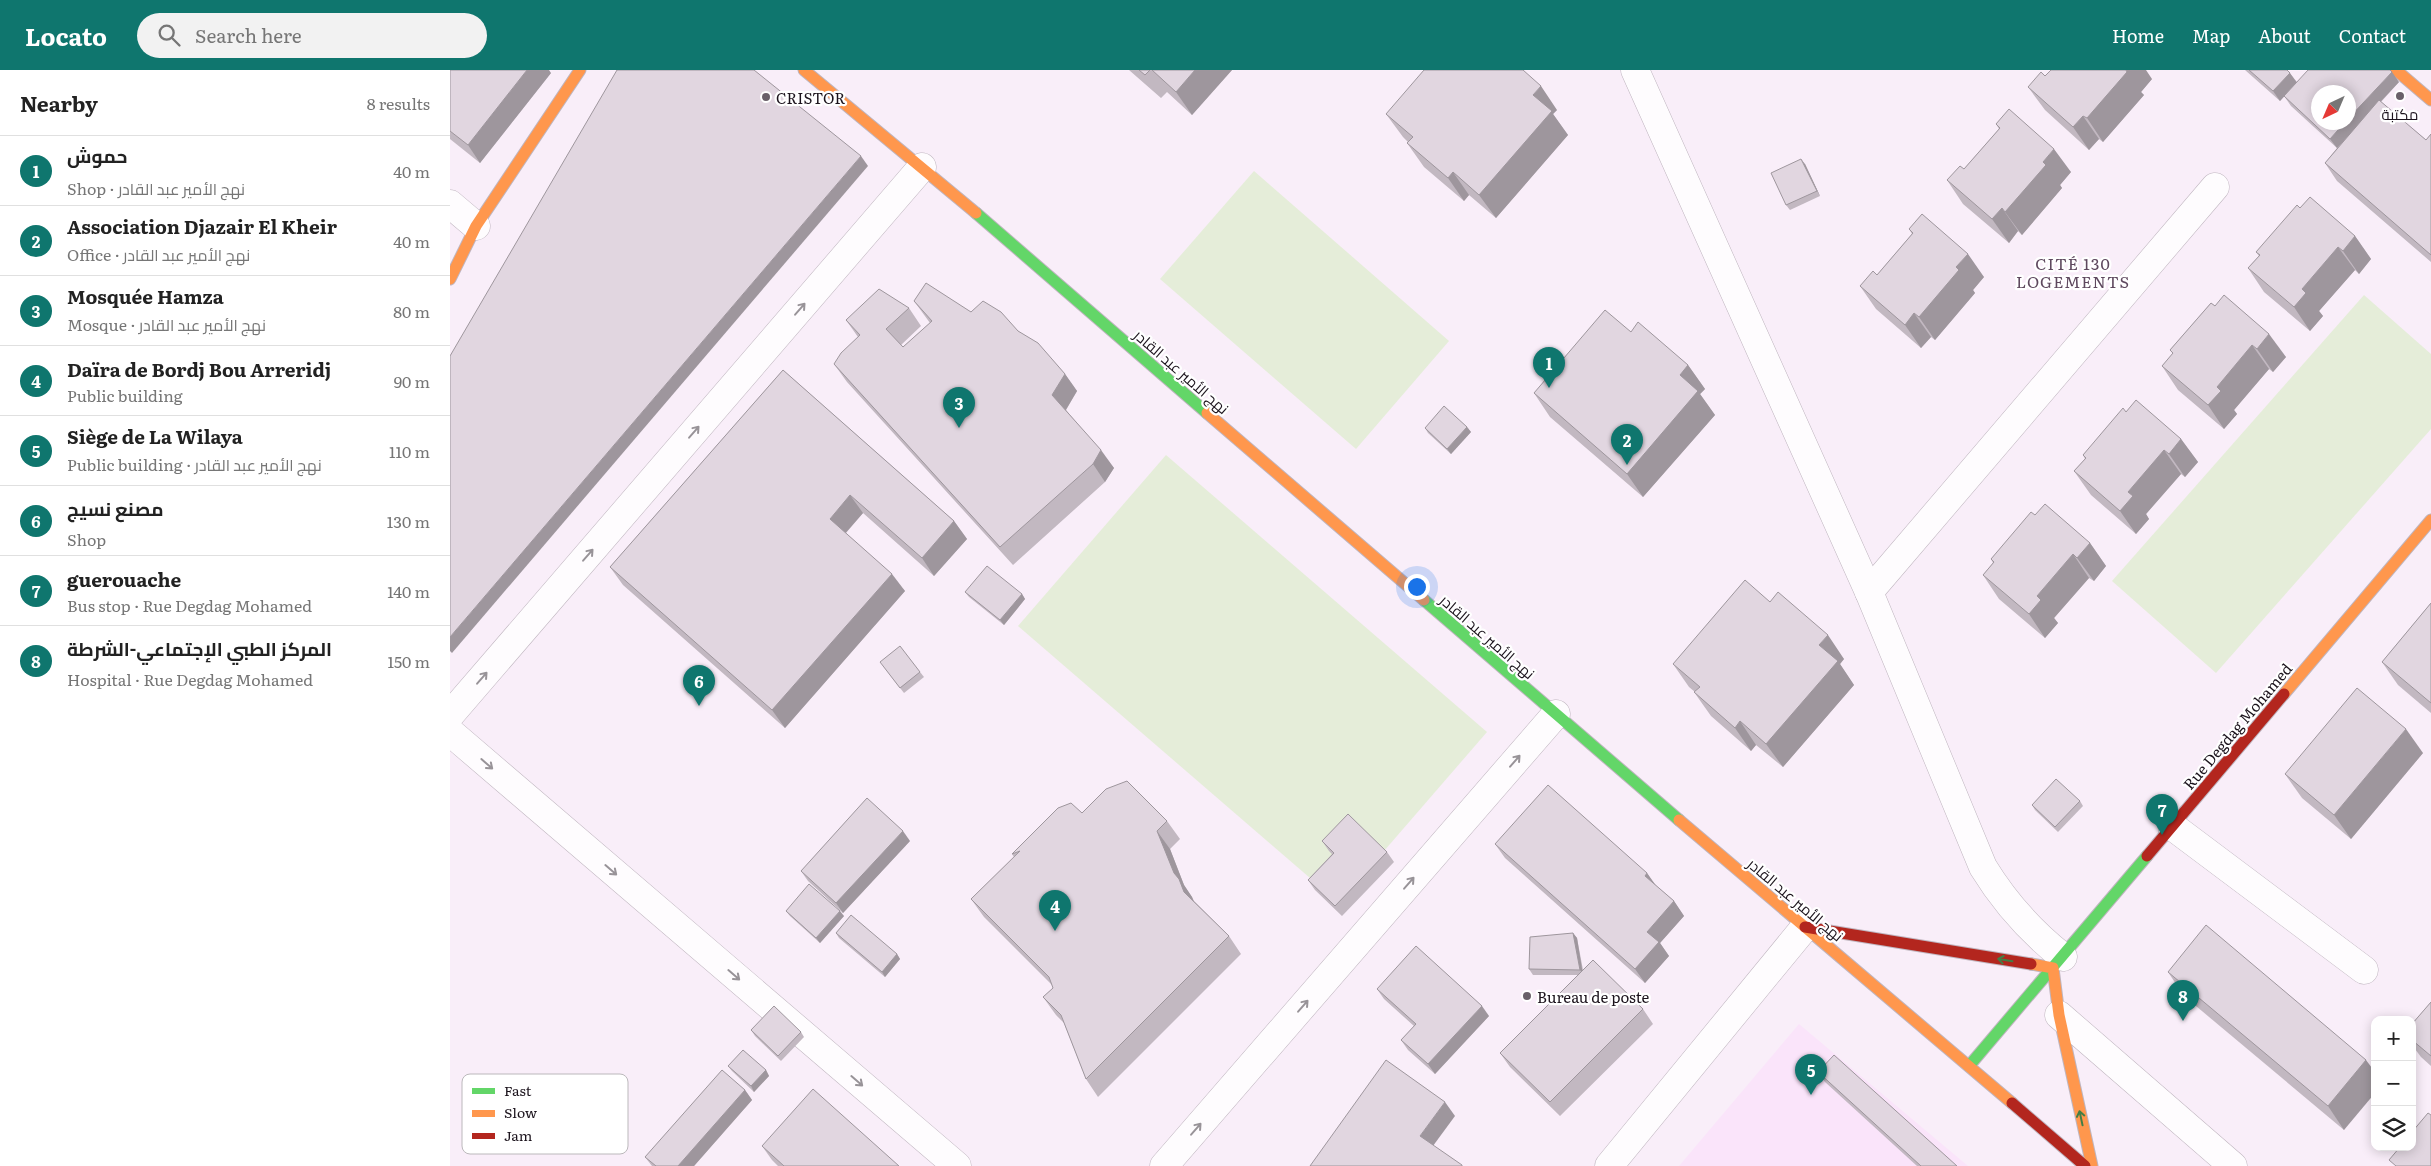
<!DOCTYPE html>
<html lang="en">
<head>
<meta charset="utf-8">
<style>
	body { margin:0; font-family:Literata,Cairo,serif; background:#f2f2f2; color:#222 }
	.controls { position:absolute; right:15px; bottom:15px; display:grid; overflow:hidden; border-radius:10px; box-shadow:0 2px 12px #0003 }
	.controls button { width:45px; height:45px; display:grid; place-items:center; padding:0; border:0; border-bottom:1px solid #e0e0e0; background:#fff; color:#222; font:25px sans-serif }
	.compass { position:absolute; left:1861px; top:15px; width:45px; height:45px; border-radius:50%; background:#fff; box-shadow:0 2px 12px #0003; rotate:224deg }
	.you { position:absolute; left:966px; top:516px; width:18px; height:18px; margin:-12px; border:4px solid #fff; border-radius:50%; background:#1a73e8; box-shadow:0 0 0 8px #1a73e833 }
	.badge { display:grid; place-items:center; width:32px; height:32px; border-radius:50%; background:#0f766e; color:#fff; font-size:16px; font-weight:700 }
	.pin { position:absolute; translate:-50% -41px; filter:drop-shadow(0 1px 2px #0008) }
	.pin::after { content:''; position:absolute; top:26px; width:18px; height:15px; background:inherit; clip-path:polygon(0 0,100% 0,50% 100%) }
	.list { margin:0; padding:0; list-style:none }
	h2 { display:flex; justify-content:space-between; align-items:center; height:65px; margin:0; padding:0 20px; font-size:21px }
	h2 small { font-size:16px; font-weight:400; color:#767676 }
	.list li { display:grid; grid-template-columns:32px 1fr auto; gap:15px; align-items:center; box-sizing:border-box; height:70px; padding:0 20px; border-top:1px solid #e0e0e0 }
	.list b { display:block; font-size:19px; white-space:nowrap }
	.list p { margin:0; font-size:16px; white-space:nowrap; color:#767676 }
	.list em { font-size:16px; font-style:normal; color:#767676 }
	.icon { flex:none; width:28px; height:28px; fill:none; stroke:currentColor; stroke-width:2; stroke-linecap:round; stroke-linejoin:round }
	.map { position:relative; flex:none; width:1981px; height:1096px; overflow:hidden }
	header { display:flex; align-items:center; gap:30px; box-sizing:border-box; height:70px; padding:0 25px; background:#0f766e; color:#fff }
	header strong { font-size:24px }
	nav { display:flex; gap:28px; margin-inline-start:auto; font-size:18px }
	.search { width:350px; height:45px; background:#f2f2f2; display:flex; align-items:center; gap:12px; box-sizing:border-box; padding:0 18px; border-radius:28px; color:#767676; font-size:19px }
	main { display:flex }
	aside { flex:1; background:#fff }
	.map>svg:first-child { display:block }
</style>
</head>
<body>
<header>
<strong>Locato</strong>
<div class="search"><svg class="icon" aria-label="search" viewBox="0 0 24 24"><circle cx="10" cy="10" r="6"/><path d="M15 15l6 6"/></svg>Search here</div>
<nav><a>Home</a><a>Map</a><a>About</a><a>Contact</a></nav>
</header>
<main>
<aside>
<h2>Nearby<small>8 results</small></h2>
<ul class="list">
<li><span class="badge">1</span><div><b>حموش</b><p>Shop · نهج الأمير عبد القادر</p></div><em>40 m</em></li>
<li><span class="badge">2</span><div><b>Association Djazair El Kheir</b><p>Office · نهج الأمير عبد القادر</p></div><em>40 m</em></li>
<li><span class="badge">3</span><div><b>Mosquée Hamza</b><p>Mosque · نهج الأمير عبد القادر</p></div><em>80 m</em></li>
<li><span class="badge">4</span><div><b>Daïra de Bordj Bou Arreridj</b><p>Public building</p></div><em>90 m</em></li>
<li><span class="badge">5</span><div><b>Siège de La Wilaya</b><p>Public building · نهج الأمير عبد القادر</p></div><em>110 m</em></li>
<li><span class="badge">6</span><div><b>مصنع نسيج</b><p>Shop</p></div><em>130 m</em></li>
<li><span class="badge">7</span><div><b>guerouache</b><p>Bus stop · Rue Degdag Mohamed</p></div><em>140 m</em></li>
<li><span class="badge">8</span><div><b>المركز الطبي الإجتماعي-الشرطة</b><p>Hospital · Rue Degdag Mohamed</p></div><em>150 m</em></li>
</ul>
</aside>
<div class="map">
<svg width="1981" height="1096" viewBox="0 0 1981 1096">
	<rect width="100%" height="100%" fill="#f9eef9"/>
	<path fill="#fae4fa" d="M1349 954 1518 1096H1229Z"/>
	<g fill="#e5edd9">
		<path d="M804 101 999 271 906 379 710 209Z"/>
		<path d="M1914 225 1981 284V359L1766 603 1662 511Z"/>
		<path d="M716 385 1037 662 889 833 568 556Z"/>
	</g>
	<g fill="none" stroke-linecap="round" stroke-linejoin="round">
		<defs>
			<g id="street">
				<path d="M1185 0 1419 522 1533 797C1555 833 1580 861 1613 887"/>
				<path d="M0 134 26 156"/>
				<path d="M1419 522 1765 117"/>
				<path d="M0 645 472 97"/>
				<path d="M0 662 507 1096"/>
				<path d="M1722 756 1914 900"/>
				<path d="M1609 945 1783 1096"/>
				<path d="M714 1096 1106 644"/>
				<path d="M1159 1096 1355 857"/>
			</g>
			<g id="fast">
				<path d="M526 143 757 343"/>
				<path d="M974 530 1229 750"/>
				<path d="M1519 996 1697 786"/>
			</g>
			<g id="slow">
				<path d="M354 0 526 143"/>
				<path d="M1946 0 1981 30"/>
				<path d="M0 209 26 156 130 0"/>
				<path d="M757 343 974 530"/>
				<path d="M1834 624 1981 450"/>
				<path d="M1229 750 1562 1033"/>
				<path d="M1581 894 1603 898 1609 945 1642 1096"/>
			</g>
			<g id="jam">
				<path d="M1697 786 1834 624"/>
				<path d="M1355 857 1581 894"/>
				<path d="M1562 1033 1635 1096"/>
			</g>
		</defs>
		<use href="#street" stroke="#bfb5bf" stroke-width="29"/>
		<use href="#fast" stroke="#bfb5bf" stroke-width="13"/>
		<use href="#slow" stroke="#bfb5bf" stroke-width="13"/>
		<use href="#jam" stroke="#bfb5bf" stroke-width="13"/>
		<use href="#street" stroke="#fefcfe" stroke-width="28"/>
		<use href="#fast" stroke="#63d668" stroke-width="11"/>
		<use href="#slow" stroke="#ff974d" stroke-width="11"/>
		<use href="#jam" stroke="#b3261e" stroke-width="11"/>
	</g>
	<g fill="#c2b8c1">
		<path d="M0 0 101 3 30 93 0 69Z"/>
		<path d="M679 0H782L742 45 717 22 711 28Z"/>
		<path d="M1795 0H1837L1847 12H1949L1931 32 1976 70 1981 64V192L1887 111 1875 93 1887 78 1841 36 1834 26 1830 31Z"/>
		<path d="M1595 6 1702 9 1691 22 1694 25 1653 72 1649 69 1639 80 1595 40 1578 17Z"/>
		<path d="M1107 40 1103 44 1118 65 1046 148 1019 125 1014 131 974 97 957 73 958 72 953 67 936 44Z"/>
		<path d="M1546 54 1621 102 1610 115 1612 118 1572 165 1568 161 1559 173 1513 134 1497 110 1514 99 1549 59Z"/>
		<path d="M1355 94 1370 126 1340 140 1336 135Z"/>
		<path d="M1850 138 1905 166 1921 189 1909 204 1905 200 1869 241 1873 246 1860 261 1814 222 1798 198 1809 186 1806 182Z"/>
		<path d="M1459 159 1534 207 1523 220 1525 223 1485 270 1481 267 1471 278 1426 239 1410 216 1427 205 1462 164Z"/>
		<path d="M464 231 521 242 568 261 615 304 627 321 616 340 664 398 655 412 563 495 397 312 384 294 408 267 396 250 459 238 471 256 451 275 453 277 480 253Z"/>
		<path d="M1761 233 1836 287 1823 302 1819 299 1784 340 1787 344 1774 359 1728 320 1712 296 1723 284 1720 280Z"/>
		<path d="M1181 262 1238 295 1255 319 1250 324 1265 345 1193 427 1100 347 1084 323Z"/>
		<path d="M333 300 504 451 517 469 484 506 413 443 396 463 455 521 335 658 173 515 160 497Z"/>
		<path d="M1676 342 1731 369 1748 392 1735 407 1731 404 1696 444 1699 449 1686 464 1641 425 1624 401 1635 389 1633 385Z"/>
		<path d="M1017 357 1021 362 1001 384 978 363 975 358Z"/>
		<path d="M1585 445 1640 473 1656 496 1644 511 1639 508 1604 548 1608 553 1595 568 1549 529 1533 505 1543 493 1541 489Z"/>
		<path d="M515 522 572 524 575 529 554 555 519 527Z"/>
		<path d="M1320 532 1394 589 1390 594 1404 615 1333 697 1306 675 1301 681 1261 646 1244 622H1245L1239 617 1223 594Z"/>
		<path d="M1981 533V643L1948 615 1932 592Z"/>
		<path d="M434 597 470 602 474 607 454 623Z"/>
		<path d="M1973 683 1901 769 1852 728 1835 704Z"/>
		<path d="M1630 731 1633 736 1608 762 1585 740 1582 735Z"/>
		<path d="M632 743 717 751 730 769 720 779 734 815 742 827 744 831 779 866 791 884 648 1027 636 1009 614 953 606 945 593 927 603 918V916L534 847 521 829 564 787 562 784Z"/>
		<path d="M460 771 393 843 358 811 351 801Z"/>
		<path d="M872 771 937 782 944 792 892 846 865 820 858 810 882 784 879 781Z"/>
		<path d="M1045 774 1197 803 1204 814 1224 831 1234 846 1210 873 1219 886 1195 913 1055 788Z"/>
		<path d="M336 841 394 846 370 873 340 846Z"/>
		<path d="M386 863 447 884 450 889 435 907 389 868Z"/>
		<path d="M1123 863 1127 868 1133 900 1193 939 1203 954 1110 1046 1060 997 1050 983 1128 905H1083L1079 899Z"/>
		<path d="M1718 902 1916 990 1894 1060 1734 926Z"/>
		<path d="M927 919 1039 946 985 1004 958 980 951 970 964 956 934 929Z"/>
		<path d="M1981 932V996L1971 987 1962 975V954Z"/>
		<path d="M301 960 351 962 354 967 331 991 305 966Z"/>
		<path d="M278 996 316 1000 319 1006 304 1022 282 1001Z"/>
		<path d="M1368 1002 1507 1096H1467L1375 1012Z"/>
		<path d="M295 1020 302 1030 244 1096H202L195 1087Z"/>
		<path d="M312 1076 449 1096H328L322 1090Z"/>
	</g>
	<g fill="#9e969d">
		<path d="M77 0H99L101 3 30 93 18 75Z"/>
		<path d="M745 0H782L742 45 726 22Z"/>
		<path d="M1675 0H1696L1702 9 1691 22 1694 25 1653 72 1637 48Z"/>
		<path d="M1942 2 1949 12 1887 78 1880 69 1895 52H1898V49Z"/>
		<path d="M1840 3 1847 13 1830 31 1823 21Z"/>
		<path d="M1091 16 1107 40 1103 44 1118 65 1046 148 1029 125 1083 25Z"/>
		<path d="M1633 46 1649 69 1639 80 1623 57Z"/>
		<path d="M1604 79 1621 102 1610 115 1612 118 1572 165 1555 142 1593 92Z"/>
		<path d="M411 86 418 96 2 583 0 581V567Z"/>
		<path d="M1351 89 1355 94 1370 126 1367 121Z"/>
		<path d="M1003 102 1019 125 1014 131 998 108Z"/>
		<path d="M1552 138 1568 161 1559 173 1542 149Z"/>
		<path d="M1905 166 1921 189 1909 204 1893 181Z"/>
		<path d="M1888 177 1905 200 1869 241 1873 246 1860 261 1844 237 1852 219Z"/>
		<path d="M1518 184 1534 207 1523 220 1525 223 1485 270 1469 247 1506 197Z"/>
		<path d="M1464 243 1481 267 1471 278 1455 255Z"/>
		<path d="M1819 264 1836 287 1823 302 1807 279Z"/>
		<path d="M1802 275 1819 299 1784 340 1787 344 1774 359 1758 335 1767 317Z"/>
		<path d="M1238 295 1255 319 1250 324 1265 345 1193 427 1177 404 1230 305Z"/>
		<path d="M615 304 627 321 614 343 602 325Z"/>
		<path d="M1017 357 1021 362 1001 384 997 379Z"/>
		<path d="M1731 369 1748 392 1735 407 1719 384Z"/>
		<path d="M651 380 664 398 655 412 643 394Z"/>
		<path d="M1714 380 1731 404 1696 444 1699 449 1686 464 1670 441 1678 422Z"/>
		<path d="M400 425 413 443 392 467 380 449Z"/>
		<path d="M504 451 517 469 484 506 472 488Z"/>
		<path d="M1640 473 1656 496 1644 511 1627 488Z"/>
		<path d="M1623 484 1639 508 1604 548 1608 553 1595 568 1579 544 1587 526Z"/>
		<path d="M442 504 455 521 335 658 322 640Z"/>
		<path d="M572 524 575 529 554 555 550 550Z"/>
		<path d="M1378 565 1394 589 1390 594 1404 615 1333 697 1316 674 1369 575Z"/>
		<path d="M1290 651 1306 675 1301 681 1285 658Z"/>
		<path d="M1956 659 1973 683 1901 769 1884 745Z"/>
		<path d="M453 761 460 771 393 843 386 833Z"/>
		<path d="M707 761 720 779 734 815 742 827 747 840 734 822 724 803Z"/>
		<path d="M1197 803 1207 817 1195 806Z"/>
		<path d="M1224 831 1234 846 1210 873 1219 886 1195 913 1185 899 1197 862Z"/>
		<path d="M390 841 394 846 370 873 366 868Z"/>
		<path d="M1123 863 1127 868 1133 905 1130 900Z"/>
		<path d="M447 884 450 889 435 907 432 902Z"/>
		<path d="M1032 936 1039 946 985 1004 978 994Z"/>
		<path d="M1916 990 1925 1002V1023L1894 1060 1878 1036Z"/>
		<path d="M316 1000 319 1006 304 1022 301 1016Z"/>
		<path d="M295 1020 302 1030 244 1096H228Z"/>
		<path d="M995 1032 1005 1046 980 1080 970 1066Z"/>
	</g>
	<g fill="#e1d6e0" stroke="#9e969d">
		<path d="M0 0H77L18 75 0 61Z"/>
		<path d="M167 0H304L411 86 0 567V286Z"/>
		<path d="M689 0H700L695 5Z"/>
		<path d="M702 0H745L726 22Z"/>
		<path d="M974 0H1073L1091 16 1083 25 1102 41 1029 125 1003 102 998 108 957 73 963 67 936 44Z"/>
		<path d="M1601 0H1676L1677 2 1637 48 1633 46 1623 57 1578 17 1591 2 1595 6Z"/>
		<path d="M1799 0H1837L1840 3 1823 21Z"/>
		<path d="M1858 0H1940L1942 2 1898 49V22H1868V52H1895L1880 69 1834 26Z"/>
		<path d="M1929 30 1976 70 1981 64V185L1875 93Z"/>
		<path d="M1559 39 1604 79 1593 92 1596 95 1555 142 1552 138 1542 149 1497 110 1510 96 1514 99 1550 58 1546 54Z"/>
		<path d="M1351 89 1367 121 1336 135 1321 103Z"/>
		<path d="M1860 127 1905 166 1893 181 1888 177 1852 219 1856 223 1844 237 1798 198 1810 185 1806 182 1847 135 1850 138Z"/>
		<path d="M1472 144 1518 184 1506 197 1509 200 1469 247 1464 243 1455 255 1410 216 1423 201 1427 205 1463 163 1459 159Z"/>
		<path d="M476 213 521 242 533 231 551 242 568 261 588 273 615 304 602 325 651 380 643 394 550 477 384 294 391 283 410 265 396 250 429 219 459 238 436 259 453 277 482 251 464 231Z"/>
		<path d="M1774 225 1819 264 1807 279 1802 275 1767 317 1771 321 1758 335 1712 296 1723 283 1720 280 1761 233 1765 236Z"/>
		<path d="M1155 240 1181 262 1188 252 1238 295 1230 305 1248 321 1177 404 1084 323Z"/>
		<path d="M333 300 504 451 472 488 400 425 380 449 442 504 322 640 160 497Z"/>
		<path d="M1686 330 1731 369 1719 384 1714 380 1678 422 1683 426 1670 441 1624 401 1636 388 1633 385 1673 338 1676 342Z"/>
		<path d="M994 336 1017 357 997 379 975 358Z"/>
		<path d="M1595 434 1640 473 1627 488 1623 484 1587 526 1591 530 1579 544 1533 505 1544 492 1541 489 1581 442 1585 445Z"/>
		<path d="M537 496 572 524 550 550 515 522Z"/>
		<path d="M1295 510 1320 532 1328 522 1378 565 1369 575 1388 591 1316 674 1290 651 1285 658 1244 622 1250 617 1223 594Z"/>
		<path d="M1981 533V633L1932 592Z"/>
		<path d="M450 576 470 602 450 618 430 592Z"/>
		<path d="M1907 618 1956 659 1884 745 1835 704Z"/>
		<path d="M1606 709 1630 731 1605 757 1582 735Z"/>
		<path d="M677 711 717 751 707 761 724 803 729 809 734 822 779 866 636 1009 611 945 593 927 603 918 599 907 521 829 570 781 562 784 608 738 621 733 632 743 656 719Z"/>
		<path d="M1098 715 1197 803 1195 806 1224 831 1197 862 1209 872 1185 899 1045 774Z"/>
		<path d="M417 728 453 761 386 833 351 801Z"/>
		<path d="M898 744 937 782 885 836 858 810 884 783 872 771Z"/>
		<path d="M359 814 390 841 366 868 336 841Z"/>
		<path d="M401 845 447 884 432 902 386 863Z"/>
		<path d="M1756 855 1916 990 1878 1036 1718 902Z"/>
		<path d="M1123 863 1130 900 1079 899 1080 867Z"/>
		<path d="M966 876 1032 936 978 994 951 970 966 954 927 919Z"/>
		<path d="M1143 890 1193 939 1100 1032 1050 983Z"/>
		<path d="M1981 932V986L1962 970V954Z"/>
		<path d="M324 936 351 962 328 986 301 960Z"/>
		<path d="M293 980 316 1000 301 1016 278 996Z"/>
		<path d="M1384 985 1507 1096H1471L1368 1002Z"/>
		<path d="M936 990 995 1032 970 1066 1012 1095V1096H860Z"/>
		<path d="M272 1000 295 1020 228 1096H206L195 1087Z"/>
		<path d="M363 1019 449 1096H334L312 1076Z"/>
		<path d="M1978 1043 1981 1045V1096H1946L1939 1090 1950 1077H1962V1062Z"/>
	</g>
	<defs><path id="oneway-shaft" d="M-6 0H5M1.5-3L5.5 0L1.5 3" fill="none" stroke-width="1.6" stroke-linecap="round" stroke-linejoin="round" transform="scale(1.25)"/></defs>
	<g stroke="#989398">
		<use href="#oneway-shaft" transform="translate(350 239) rotate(-49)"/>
		<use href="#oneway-shaft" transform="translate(244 362) rotate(-49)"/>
		<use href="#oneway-shaft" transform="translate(138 485) rotate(-49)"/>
		<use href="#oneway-shaft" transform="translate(32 608) rotate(-49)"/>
		<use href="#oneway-shaft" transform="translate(1065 691) rotate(-49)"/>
		<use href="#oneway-shaft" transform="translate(37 694) rotate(41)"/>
		<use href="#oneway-shaft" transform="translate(161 800) rotate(41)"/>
		<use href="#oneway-shaft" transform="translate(959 813) rotate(-49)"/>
		<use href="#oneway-shaft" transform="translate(284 905) rotate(41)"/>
		<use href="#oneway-shaft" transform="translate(853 936) rotate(-49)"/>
		<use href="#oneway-shaft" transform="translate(407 1011) rotate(41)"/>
		<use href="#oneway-shaft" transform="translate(746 1059) rotate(-49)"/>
	</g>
	<g stroke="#437e46">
		<use href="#oneway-shaft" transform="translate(1555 890) rotate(-171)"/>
		<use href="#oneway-shaft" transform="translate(1631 1048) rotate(-102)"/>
	</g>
	<g fill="#696069" stroke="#fff" stroke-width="2">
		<circle cx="1950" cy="26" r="5"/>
		<circle cx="316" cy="27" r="5"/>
		<circle cx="1077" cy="926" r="5"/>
	</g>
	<g text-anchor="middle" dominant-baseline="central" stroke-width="4.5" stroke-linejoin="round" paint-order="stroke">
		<g font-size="15" fill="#1b131c" stroke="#fff" text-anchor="start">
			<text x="326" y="27">CRISTOR</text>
			<text x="1950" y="43" text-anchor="middle">مكتبة</text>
			<text x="1087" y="926">Bureau de poste</text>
		</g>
		<g font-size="15" fill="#1b131c" stroke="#fff">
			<text transform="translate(732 301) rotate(41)">نهج الأمير عبد القادر</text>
			<text transform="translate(1038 566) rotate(41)">نهج الأمير عبد القادر</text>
			<text transform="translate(1787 656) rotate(-50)">Rue Degdag Mohamed</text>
			<text transform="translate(1346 829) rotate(40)">نهج الأمير عبد القادر</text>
		</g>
		<g font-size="16" letter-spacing="1" fill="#5e485e" stroke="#fff">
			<text x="1623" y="193">CITÉ 130<tspan x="1623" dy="18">LOGEMENTS</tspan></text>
		</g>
	</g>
	<rect x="12" y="1004" width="166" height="80" rx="8" fill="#fff" stroke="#bbb8bb" stroke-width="1"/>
	<rect x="22" y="1018" width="23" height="6" fill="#63d668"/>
	<rect x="22" y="1040" width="23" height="7" fill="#ff974d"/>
	<rect x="22" y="1063" width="23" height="6" fill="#b3261e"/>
	<g font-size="14" fill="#1b131c">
		<text x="54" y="1026">Fast</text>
		<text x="54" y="1048">Slow</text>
		<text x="54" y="1071">Jam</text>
	</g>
</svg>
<div class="controls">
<button>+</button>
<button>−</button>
<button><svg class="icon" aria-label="layers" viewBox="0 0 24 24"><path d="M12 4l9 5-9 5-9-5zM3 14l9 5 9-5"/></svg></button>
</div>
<svg class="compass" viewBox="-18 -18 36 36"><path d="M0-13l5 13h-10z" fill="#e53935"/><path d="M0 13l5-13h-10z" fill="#767676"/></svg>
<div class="you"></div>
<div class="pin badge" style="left:1099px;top:318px">1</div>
<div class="pin badge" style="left:1177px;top:395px">2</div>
<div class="pin badge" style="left:509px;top:358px">3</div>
<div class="pin badge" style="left:605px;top:861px">4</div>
<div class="pin badge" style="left:1361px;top:1025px">5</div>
<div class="pin badge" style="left:249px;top:636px">6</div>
<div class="pin badge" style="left:1712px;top:765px">7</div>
<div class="pin badge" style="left:1733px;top:951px">8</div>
</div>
</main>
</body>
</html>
